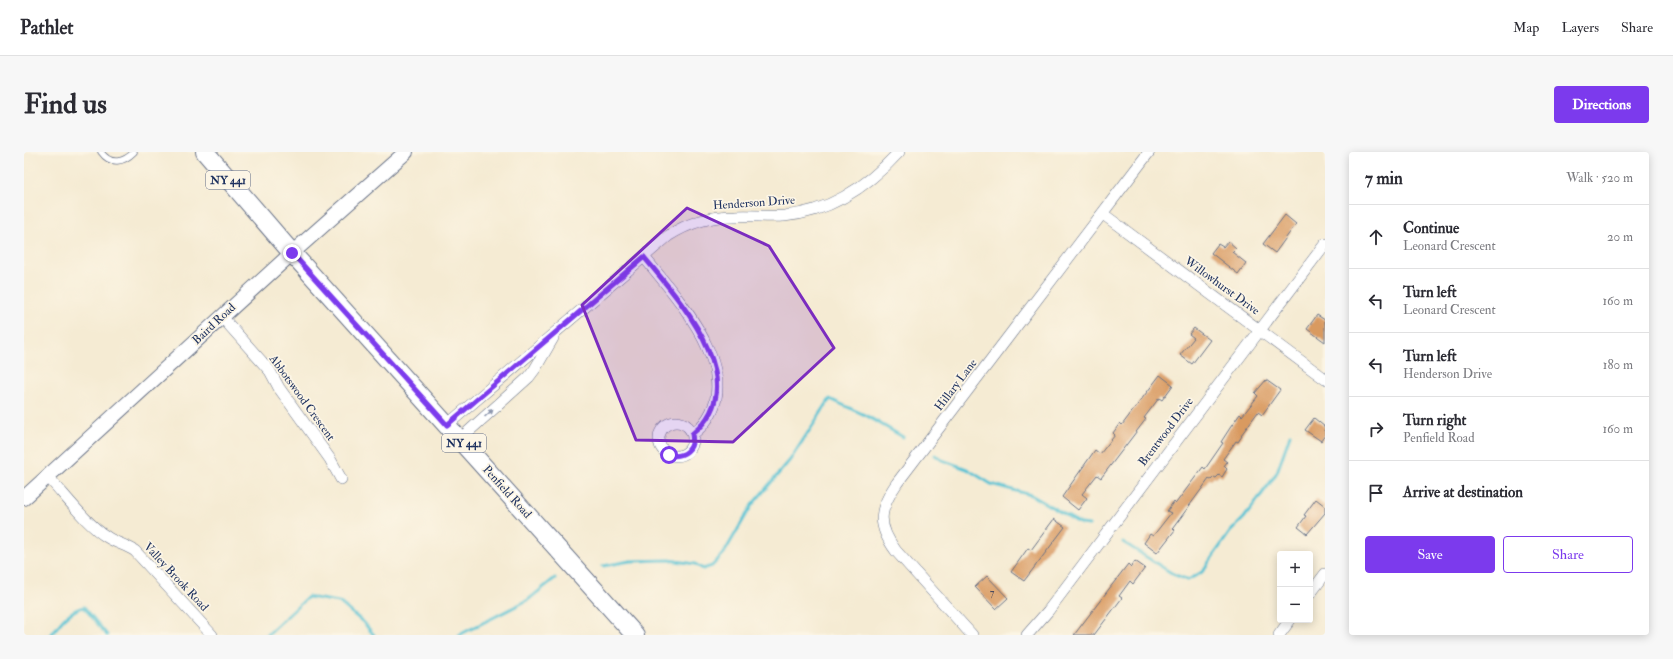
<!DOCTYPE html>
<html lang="en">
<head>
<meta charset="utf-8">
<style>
	body { margin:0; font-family:"IM FELL Double Pica",serif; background:#f7f7f7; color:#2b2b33 }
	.controls { position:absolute; right:12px; bottom:12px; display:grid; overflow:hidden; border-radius:4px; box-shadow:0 2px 10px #0003 }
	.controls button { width:36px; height:36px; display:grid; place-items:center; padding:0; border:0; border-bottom:1px solid #e1e1e2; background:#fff; color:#2b2b33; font:20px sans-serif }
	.stop { position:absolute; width:12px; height:12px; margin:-9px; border:3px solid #7c3aed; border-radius:50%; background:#fff }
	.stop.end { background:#7c3aed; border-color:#fff; box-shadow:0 1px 4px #0008 }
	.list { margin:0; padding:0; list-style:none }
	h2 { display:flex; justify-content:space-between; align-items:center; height:52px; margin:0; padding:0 16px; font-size:17px }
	h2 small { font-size:13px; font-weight:400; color:#7c7c81 }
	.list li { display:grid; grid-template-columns:26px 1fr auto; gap:12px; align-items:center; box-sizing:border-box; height:64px; padding:0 16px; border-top:1px solid #e1e1e2 }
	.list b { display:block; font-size:15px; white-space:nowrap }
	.list p { margin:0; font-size:13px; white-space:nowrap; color:#7c7c81 }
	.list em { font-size:13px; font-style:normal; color:#7c7c81 }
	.actions { display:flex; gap:8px; padding:12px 16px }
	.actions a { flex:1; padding:9px 0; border:1px solid #7c3aed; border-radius:4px; text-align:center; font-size:14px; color:#7c3aed }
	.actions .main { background:#7c3aed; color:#fff }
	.icon { flex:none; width:22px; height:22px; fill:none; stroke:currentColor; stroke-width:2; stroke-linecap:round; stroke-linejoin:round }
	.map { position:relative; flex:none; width:1301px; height:483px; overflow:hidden; border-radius:4px }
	header { display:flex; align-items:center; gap:24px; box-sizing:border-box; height:56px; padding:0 20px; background:#fff; border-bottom:1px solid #e1e1e2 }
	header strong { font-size:19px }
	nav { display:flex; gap:22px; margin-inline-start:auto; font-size:14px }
	.intro { display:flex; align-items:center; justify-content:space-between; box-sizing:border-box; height:96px; padding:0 24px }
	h1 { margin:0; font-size:28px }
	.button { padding:10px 18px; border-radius:4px; background:#7c3aed; color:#fff; font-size:14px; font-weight:700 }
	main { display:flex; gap:24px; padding:0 24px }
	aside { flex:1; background:#fff; border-radius:4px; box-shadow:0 2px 10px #0003 }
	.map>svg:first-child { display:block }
</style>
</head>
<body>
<header>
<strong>Pathlet</strong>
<nav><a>Map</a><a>Layers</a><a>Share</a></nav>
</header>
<div class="intro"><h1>Find us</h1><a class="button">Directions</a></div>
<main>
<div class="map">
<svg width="1301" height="483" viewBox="0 0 1301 483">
	<rect width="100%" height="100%" fill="#fcf5e5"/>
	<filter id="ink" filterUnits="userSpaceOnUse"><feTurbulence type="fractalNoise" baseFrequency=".025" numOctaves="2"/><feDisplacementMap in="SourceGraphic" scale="8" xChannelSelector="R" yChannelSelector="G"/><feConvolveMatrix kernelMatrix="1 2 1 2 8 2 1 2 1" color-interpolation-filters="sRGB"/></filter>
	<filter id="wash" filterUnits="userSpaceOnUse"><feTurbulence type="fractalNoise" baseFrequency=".012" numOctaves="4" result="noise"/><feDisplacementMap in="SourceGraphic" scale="16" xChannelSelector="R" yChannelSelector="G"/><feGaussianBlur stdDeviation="0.9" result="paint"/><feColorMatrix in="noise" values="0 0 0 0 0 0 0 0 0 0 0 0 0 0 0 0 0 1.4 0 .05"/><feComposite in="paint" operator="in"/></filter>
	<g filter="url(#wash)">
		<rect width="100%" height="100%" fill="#f5ebd3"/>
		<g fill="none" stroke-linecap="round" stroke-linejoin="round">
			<g stroke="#59c3d4" stroke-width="3">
				<path d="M911 303 918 308 943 317 967 332 1007 343 1057 372 1065 373"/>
				<path d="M1099 390 1149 422 1164 428 1178 420 1206 380 1220 366 1246 331 1253 320 1266 283"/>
				<path d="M579 414 606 409 646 408 671 412 679 417 688 414 700 401 728 353 766 308 806 247 843 264 879 285"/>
				<path d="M27 483C36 471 45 458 60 455L83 483"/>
				<path d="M243 483 284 445 315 450 339 470 350 483"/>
				<path d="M435 483 504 448 531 426"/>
			</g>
		</g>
		<g id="blocks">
			<g fill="#d99a60">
				<path d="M1261 63 1272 72 1251 101 1239 92Z"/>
				<path d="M1204 89 1212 96 1208 100 1222 111 1214 122 1187 101 1194 92 1199 95Z"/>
				<path d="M1293 163 1301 168V190L1283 177Z"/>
				<path d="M1170 176 1186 188 1168 212 1156 203 1170 186 1165 182Z"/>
				<path d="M1136 223 1149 233 1138 248 1135 246 1120 266 1122 267 1077 326 1073 323 1058 342 1063 346 1054 358 1038 345 1071 298 1076 302 1091 283 1089 281 1096 271 1098 273Z"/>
				<path d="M1242 228 1256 238 1238 263 1234 260 1217 283 1218 284 1214 290 1212 289 1199 307 1203 310 1200 314 1203 317 1198 325 1195 323 1192 326 1190 325 1187 328 1185 327 1149 376 1151 378 1133 401 1120 391 1126 382 1129 384 1147 361 1143 359 1150 349 1152 351 1179 315 1181 317 1199 291 1197 290 1206 276 1216 262 1218 264 1234 244 1231 241Z"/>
				<path d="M1290 266 1301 275V283L1297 289 1281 278Z"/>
				<path d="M1292 347 1301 354V361L1283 382 1274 375 1282 364 1280 363Z"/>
				<path d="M1030 367 1041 375 1000 429 987 420 1004 396 1007 398Z"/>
				<path d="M1111 409 1121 416 1109 432 1106 429 1095 444 1098 446 1070 483H1050L1104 412 1107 415Z"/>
				<path d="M963 424 984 446 972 457 951 435Z"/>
			</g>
		</g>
	</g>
	<g filter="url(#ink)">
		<use href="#blocks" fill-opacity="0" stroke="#677187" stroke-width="1"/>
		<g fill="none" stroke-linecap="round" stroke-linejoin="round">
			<defs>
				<path id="service" d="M77 0C87 14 100 10 110 0"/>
				<g id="minor">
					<path d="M1079 62 1301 227"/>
					<path d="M620 105C655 148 732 232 669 282"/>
					<path d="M198 165 246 219 255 236 306 307 317 327"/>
					<circle cx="652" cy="287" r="17"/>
					<path d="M423 273 644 84C664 71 687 64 711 64 727 63 743 65 760 64 806 60 844 34 875 0"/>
					<path d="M436 287 505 225 511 217 529 186"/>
					<path d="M24 325C41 343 63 373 83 385 92 391 102 393 111 399L188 483"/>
					<path d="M1286 442 1301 422"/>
					<path d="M948 483 872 399C852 372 855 357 873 331L1125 0"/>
					<path d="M1003 483 1024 459 1301 92"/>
					<path d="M1255 483 1266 468"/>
				</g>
				<path id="tertiary" d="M0 346 268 101 382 0"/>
				<path id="primary" d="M181 0 268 101 611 483"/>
			</defs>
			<use href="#service" stroke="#677187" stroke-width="7"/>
			<use href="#minor" stroke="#677187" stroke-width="12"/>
			<use href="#tertiary" stroke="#677187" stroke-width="16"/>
			<use href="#primary" stroke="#677187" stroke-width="20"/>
			<use href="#service" stroke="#fff" stroke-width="5.5"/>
			<use href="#minor" stroke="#fff" stroke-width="11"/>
			<use href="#tertiary" stroke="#fff" stroke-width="14"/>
			<use href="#primary" stroke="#fff" stroke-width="18"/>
		</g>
		<defs><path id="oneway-solid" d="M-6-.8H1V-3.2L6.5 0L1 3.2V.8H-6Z"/></defs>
		<use fill="#8d97ae" href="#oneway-solid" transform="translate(465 261) rotate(-42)"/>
	</g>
	<g fill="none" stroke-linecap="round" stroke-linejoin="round" filter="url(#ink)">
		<path stroke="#7c3aed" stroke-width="5" d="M268 101 423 273 620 105C655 148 732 232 668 282 671 297 660 306 645 303"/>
	</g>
	<path fill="#7b2cbf" fill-opacity="0.2" stroke="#7b2cbf" stroke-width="3" stroke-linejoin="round" d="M663 56 745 94 810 196 709 290 612 288 558 153Z"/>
	<g text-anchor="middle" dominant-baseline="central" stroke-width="3.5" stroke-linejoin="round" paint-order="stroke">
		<g font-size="10" fill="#4a4a5e">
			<text x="968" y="441">7</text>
		</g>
		<g fill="#fcf5e5" stroke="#5e6a86" stroke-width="1">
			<rect x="182" y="19" width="44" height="18" rx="3"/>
			<rect x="418" y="282" width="44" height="18" rx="3"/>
		</g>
		<g font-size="11" font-weight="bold" fill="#1b2f5e">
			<text x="204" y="28">NY 441</text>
			<text x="440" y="291">NY 441</text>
		</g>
		<g font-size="12" fill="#1b2f5e" stroke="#fcf5e5">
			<text transform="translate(730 51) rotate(-4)">Henderson Drive</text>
			<text transform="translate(1198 134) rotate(36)">Willowhurst Drive</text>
			<text transform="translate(190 172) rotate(-43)">Baird Road</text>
			<text transform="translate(932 233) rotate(-53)">Hillary Lane</text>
			<text transform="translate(278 246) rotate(54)">Abbotswood Crescent</text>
			<text transform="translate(1142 280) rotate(-53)">Brentwood Drive</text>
			<text transform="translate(483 340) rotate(48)">Penfield Road</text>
			<text transform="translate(152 425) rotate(47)">Valley Brook Road</text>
		</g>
	</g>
</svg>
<div class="controls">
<button>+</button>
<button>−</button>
</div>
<div class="stop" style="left:645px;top:303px"></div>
<div class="stop end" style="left:268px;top:101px"></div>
</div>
<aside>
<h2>7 min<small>Walk · 520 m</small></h2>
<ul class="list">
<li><svg class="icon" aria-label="ahead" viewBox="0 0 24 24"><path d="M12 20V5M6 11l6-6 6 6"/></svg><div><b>Continue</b><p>Leonard Crescent</p></div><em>20 m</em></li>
<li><svg class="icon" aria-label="left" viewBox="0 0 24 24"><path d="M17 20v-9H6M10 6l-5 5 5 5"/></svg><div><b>Turn left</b><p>Leonard Crescent</p></div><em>160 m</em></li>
<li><svg class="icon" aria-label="left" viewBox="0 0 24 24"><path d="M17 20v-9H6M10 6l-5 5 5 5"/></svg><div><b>Turn left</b><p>Henderson Drive</p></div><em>180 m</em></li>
<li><svg class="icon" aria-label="right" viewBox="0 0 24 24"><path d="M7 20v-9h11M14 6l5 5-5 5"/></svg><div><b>Turn right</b><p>Penfield Road</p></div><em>160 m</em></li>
<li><svg class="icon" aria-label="arrive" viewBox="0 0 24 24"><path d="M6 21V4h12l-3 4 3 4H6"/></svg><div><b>Arrive at destination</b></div></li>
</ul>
<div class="actions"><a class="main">Save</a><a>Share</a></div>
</aside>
</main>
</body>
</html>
